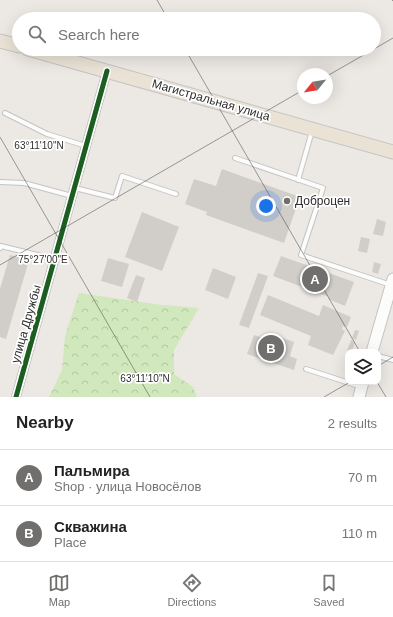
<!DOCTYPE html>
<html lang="en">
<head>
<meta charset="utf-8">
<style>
	body { margin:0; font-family:Helvetica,sans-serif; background:#f2f2f2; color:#222 }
	.controls { position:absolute; right:12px; bottom:12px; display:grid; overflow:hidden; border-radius:8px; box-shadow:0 4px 16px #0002 }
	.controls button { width:36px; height:36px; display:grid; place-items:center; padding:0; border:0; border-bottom:1px solid #e0e0e0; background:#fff; color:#222; font:20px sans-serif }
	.compass { position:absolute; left:297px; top:68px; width:36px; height:36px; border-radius:50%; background:#fff; box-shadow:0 4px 16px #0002; rotate:240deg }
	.you { position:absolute; left:266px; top:206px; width:14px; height:14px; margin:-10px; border:3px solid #fff; border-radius:50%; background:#1a73e8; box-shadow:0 0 0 6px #1a73e833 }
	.badge { display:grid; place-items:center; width:26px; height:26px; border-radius:50%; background:#706f6e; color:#fff; font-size:13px; font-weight:700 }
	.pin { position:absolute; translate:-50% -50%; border:2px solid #fff; box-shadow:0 1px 4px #0006 }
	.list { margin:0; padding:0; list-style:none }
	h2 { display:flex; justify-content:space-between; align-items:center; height:52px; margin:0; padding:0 16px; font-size:17px }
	h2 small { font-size:13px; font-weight:400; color:#767676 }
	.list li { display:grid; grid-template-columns:26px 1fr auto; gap:12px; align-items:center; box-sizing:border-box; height:56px; padding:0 16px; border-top:1px solid #e0e0e0 }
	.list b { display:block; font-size:15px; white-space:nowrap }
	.list p { margin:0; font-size:13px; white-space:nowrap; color:#767676 }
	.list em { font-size:13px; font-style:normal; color:#767676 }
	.icon { flex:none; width:22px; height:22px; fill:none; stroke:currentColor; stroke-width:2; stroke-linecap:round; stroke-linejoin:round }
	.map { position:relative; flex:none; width:393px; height:397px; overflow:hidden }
	.search { position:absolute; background:#fff; box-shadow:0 4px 16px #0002; left:12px; right:12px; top:12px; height:44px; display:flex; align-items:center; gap:10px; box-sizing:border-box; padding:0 14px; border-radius:22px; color:#767676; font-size:15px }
	.sheet { height:164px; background:#fff }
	nav { display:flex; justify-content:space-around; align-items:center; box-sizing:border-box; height:56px; border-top:1px solid #e0e0e0; background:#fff; font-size:11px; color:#767676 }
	nav a { display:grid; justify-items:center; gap:2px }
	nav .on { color:#706f6e }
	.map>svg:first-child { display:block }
</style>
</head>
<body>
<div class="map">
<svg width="393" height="397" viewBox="0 0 393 397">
	<defs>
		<pattern id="forest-crowns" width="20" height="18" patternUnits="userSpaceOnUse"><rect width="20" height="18" fill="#d0e8bc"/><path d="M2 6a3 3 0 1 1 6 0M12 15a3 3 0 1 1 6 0" fill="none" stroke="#b3c7a2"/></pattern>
	</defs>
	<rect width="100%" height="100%" fill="#ece8e4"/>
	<path fill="url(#forest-crowns)" d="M79 293 162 305 199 308 174 350V374L193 387 197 397H49L62 370 65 336Z"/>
	<g fill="#d1ceca">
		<path d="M222 169 300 197 284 243 206 215 207 212 185 204 194 179 216 186Z"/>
		<path d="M142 212 179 227 162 271 125 257Z"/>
		<path d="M377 219 386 222 383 236 373 234Z"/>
		<path d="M361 237 370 239 367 253 358 251Z"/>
		<path d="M10 255 29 260 6 339 0 337V289Z"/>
		<path d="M281 256 354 282 345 306 328 299 329 297 273 276Z"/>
		<path d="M108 258 129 264 122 287 101 281Z"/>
		<path d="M374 262 381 264 378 274 372 272Z"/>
		<path d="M213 268 236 277 228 299 205 290Z"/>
		<path d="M258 273 268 276 249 328 239 325Z"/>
		<path d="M136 275 145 278 137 302 127 298Z"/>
		<path d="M268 295 319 316 323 305 351 317 347 327 343 326 342 329 345 331 333 355 308 345 311 336 260 315Z"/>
		<path d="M355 330 359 331 356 340 352 338Z"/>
		<path d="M254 335 275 342 277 336 294 342 290 356 297 359 294 370 247 354Z"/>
		<path d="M351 340 355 342 352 352H348V355L346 354Z"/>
	</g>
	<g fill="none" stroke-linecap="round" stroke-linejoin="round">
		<defs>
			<g id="lane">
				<path d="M5 113 47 134 86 146"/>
				<path d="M235 158 323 188 301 255 391 285"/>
				<path d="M298 180 312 131"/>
				<path d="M0 182 24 183 72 196"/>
				<path d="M75 188 115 198 122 176 176 194"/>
				<path d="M0 248 1 246 54 259"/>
				<path d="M378 356 393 360"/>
				<path d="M306 369 362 387"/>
			</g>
			<path id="street" d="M16 397 107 71"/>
			<g id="secondary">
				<path d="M372 352 393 279"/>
				<path d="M359 397 363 382"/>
			</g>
			<g id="primary">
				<path d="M0 41 19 46"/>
				<path d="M28 49 393 152"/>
			</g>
		</defs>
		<use href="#lane" stroke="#c5c4c5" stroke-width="6"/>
		<use href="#street" stroke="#c5c4c5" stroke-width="10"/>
		<use href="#secondary" stroke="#c5c4c5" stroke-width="13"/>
		<use href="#primary" stroke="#c6c5c4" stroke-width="15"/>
		<use href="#lane" stroke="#fcfcfb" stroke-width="4"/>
		<use href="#street" stroke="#fcfcfb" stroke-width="8"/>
		<use href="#secondary" stroke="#fcfcfb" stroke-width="11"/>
		<use href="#primary" stroke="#e9e2d5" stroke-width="13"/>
		<defs>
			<path id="cycleway" d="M16 397 107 71"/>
		</defs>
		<use href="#cycleway" stroke="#fff" stroke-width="8"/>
		<use href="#cycleway" stroke="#1b5e20" stroke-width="5"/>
	</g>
	<path fill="none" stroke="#2e2e2e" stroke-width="1" stroke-opacity="0.45" d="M157 0 168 19M392 0 393 1M185 49 360 352M374 49 393 38M327 76 374 49M0 137 150 397M0 265 303 90M378 366 393 357M377 382 386 397M324 397 350 382"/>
	<circle fill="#706f6e" stroke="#fff" stroke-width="1.5" cx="287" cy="201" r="4"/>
	<g text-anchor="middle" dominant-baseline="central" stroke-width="3.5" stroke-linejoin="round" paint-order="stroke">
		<g font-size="12" fill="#2e2e2e" stroke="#fff">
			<text transform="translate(211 100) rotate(16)">Магистральная улица</text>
			<text transform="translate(26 324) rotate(-74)">улица Дружбы</text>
		</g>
		<g font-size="12" fill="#2e2e2e" stroke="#fff" text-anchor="start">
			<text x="295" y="201">Доброцен</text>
		</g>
	</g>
	<g font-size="10" text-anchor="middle" fill="#2e2e2e" stroke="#fff" stroke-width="3.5" stroke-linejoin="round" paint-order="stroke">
		<text x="39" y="149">63°11'10"N</text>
		<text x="43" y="263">75°27'00"E</text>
		<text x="145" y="382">63°11'10"N</text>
	</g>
</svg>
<div class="controls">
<button><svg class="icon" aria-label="layers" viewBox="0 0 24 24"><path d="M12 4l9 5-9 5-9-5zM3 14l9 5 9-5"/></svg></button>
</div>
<svg class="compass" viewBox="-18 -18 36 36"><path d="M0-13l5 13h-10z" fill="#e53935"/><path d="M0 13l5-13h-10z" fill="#767676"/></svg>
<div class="you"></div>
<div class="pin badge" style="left:315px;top:279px">A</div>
<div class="pin badge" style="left:271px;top:348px">B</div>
<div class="search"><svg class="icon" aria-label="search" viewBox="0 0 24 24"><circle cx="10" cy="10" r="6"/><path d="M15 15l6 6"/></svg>Search here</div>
</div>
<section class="sheet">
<h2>Nearby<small>2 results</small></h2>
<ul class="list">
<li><span class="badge">A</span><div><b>Пальмира</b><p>Shop · улица Новосёлов</p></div><em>70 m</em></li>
<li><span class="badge">B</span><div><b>Скважина</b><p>Place</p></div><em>110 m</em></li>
</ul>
</section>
<nav>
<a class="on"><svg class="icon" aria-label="map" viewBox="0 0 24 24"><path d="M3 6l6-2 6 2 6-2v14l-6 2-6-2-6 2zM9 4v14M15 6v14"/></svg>Map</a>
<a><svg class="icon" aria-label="directions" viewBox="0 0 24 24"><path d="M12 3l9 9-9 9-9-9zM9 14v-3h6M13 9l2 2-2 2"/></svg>Directions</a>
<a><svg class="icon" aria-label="saved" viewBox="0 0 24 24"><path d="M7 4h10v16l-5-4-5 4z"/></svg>Saved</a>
</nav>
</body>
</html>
